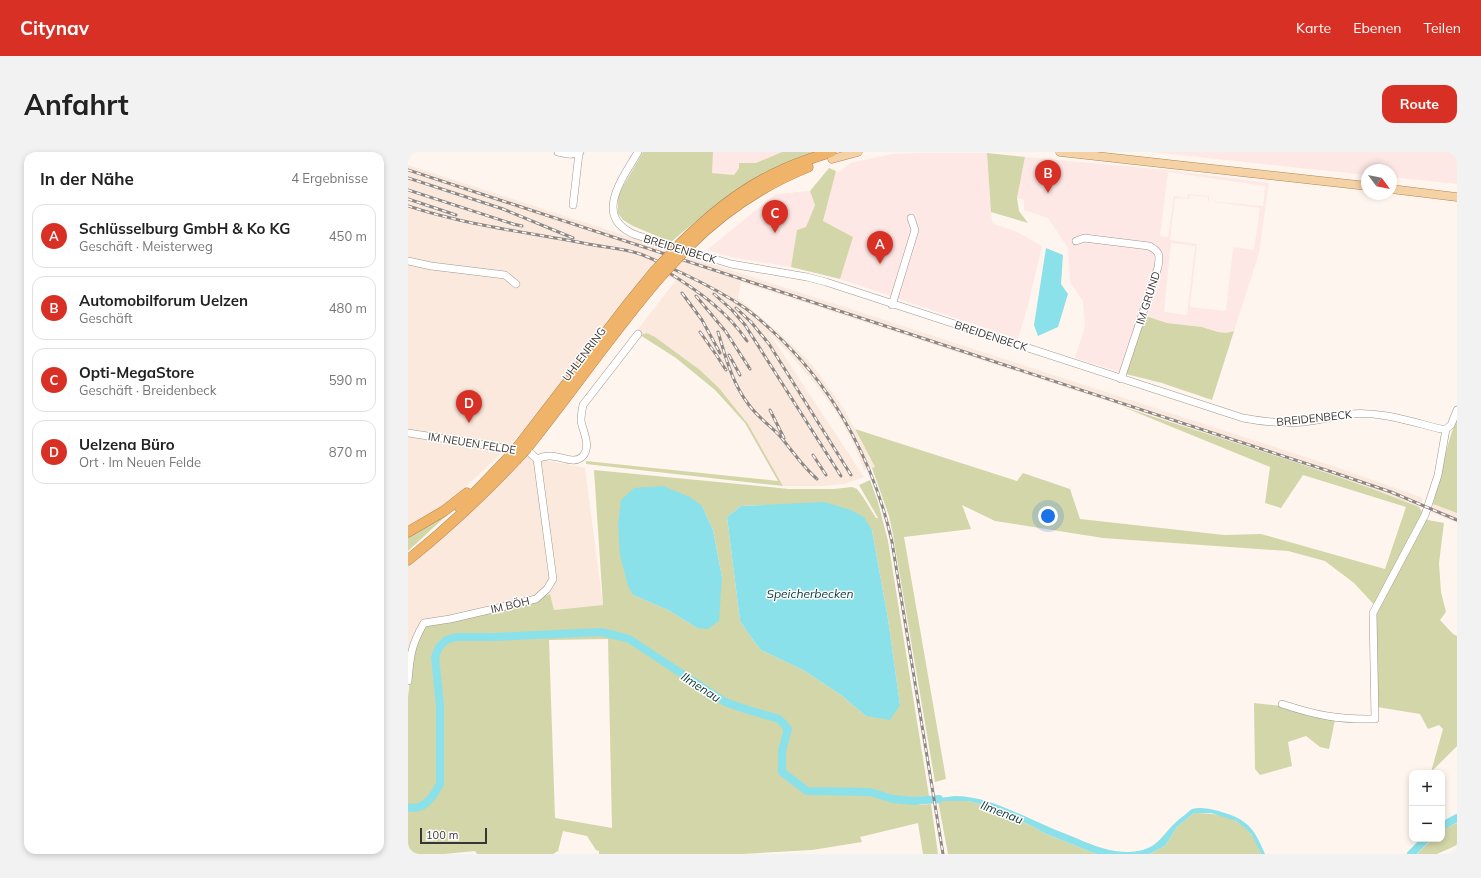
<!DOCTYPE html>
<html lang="de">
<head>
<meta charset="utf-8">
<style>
	body { margin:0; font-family:Mulish,sans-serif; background:#f2f2f2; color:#222 }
	.controls { position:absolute; right:12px; bottom:12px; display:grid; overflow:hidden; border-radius:8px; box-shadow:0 2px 6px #0003 }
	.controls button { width:36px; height:36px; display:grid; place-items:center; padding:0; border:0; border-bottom:1px solid #e0e0e0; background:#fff; color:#222; font:20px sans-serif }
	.compass { position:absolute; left:953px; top:12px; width:36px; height:36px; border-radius:50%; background:#fff; box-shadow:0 2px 6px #0003; rotate:122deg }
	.scale { position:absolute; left:12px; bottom:10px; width:67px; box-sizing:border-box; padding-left:4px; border:2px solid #3a3532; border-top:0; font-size:11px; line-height:14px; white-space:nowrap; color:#3a3532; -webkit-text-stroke:3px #fff; paint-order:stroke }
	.you { position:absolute; left:640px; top:364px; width:14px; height:14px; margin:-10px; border:3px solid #fff; border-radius:50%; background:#1a73e8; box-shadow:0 0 0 6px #1a73e833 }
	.badge { display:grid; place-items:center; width:26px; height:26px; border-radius:50%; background:#d93025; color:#fff; font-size:13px; font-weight:700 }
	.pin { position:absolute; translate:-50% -33px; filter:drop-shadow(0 1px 2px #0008) }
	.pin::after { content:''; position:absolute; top:21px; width:14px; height:12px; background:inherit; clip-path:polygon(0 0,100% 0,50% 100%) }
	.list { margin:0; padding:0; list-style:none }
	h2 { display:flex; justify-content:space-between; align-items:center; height:52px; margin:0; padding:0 16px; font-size:17px }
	h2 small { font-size:13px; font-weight:400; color:#767676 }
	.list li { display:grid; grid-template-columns:26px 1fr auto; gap:12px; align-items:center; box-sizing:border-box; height:64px; margin:0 8px 8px; padding:0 8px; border:1px solid #e0e0e0; border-radius:12px }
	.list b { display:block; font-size:15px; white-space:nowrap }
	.list p { margin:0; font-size:13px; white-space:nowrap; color:#767676 }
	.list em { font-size:13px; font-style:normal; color:#767676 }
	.map { position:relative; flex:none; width:1049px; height:702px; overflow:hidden; border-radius:12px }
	header { display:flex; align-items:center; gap:24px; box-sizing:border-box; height:56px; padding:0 20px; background:#d93025; color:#fff }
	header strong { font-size:19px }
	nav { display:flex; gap:22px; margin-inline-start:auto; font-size:14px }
	.intro { display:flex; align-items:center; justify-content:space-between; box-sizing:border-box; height:96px; padding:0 24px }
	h1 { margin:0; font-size:28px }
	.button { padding:10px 18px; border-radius:12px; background:#d93025; color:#fff; font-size:14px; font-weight:700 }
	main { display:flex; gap:24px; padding:0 24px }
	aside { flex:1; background:#fff; border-radius:12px; box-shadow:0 2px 6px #0003 }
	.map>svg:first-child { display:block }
</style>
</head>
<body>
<header>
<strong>Citynav</strong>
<nav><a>Karte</a><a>Ebenen</a><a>Teilen</a></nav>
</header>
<div class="intro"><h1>Anfahrt</h1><a class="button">Route</a></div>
<main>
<aside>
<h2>In der Nähe<small>4 Ergebnisse</small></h2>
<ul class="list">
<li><span class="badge">A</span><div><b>Schlüsselburg GmbH &amp; Ko KG</b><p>Geschäft · Meisterweg</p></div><em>450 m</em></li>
<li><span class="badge">B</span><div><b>Automobilforum Uelzen</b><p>Geschäft</p></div><em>480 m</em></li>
<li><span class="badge">C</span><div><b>Opti-MegaStore</b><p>Geschäft · Breidenbeck</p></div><em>590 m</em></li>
<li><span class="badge">D</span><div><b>Uelzena Büro</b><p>Ort · Im Neuen Felde</p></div><em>870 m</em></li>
</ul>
</aside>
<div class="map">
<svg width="1049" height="702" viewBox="0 0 1049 702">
	<rect width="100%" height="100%" fill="#fef5ef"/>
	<g fill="#fde8e5" fill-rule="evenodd">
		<path d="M305 0H374L348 11H331V16L326 23 303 21Z"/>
		<path d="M743 0H1049V32L983 25V18H959V23Z"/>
		<path d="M516 1H579L584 71 609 80 634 94 620 153 610 187 432 127 444 85 415 70 427 21 433 19 442 11 484 2Z"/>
		<path d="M617 5 759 18 861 31 851 101 826 179 818 181 810 180 794 175 759 171 738 164 718 222 667 206 677 174 675 149 662 130 660 96 640 66 616 58V48L609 46ZM760 20 857 34 855 54 801 49V44L780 42 779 46 766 44 760 85 752 84ZM782 43 800 45V49L852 56 846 98 825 95 818 159 782 155 789 92 762 88 767 46 781 47ZM763 91 787 94 779 163 756 160Z"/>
		<path d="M402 39 407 53 398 75 389 78 383 115 327 106 299 98 368 42Z"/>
	</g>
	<g fill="#fbe9dd">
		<path d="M0 13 925 314 1015 346 1011 355 965 337 881 308 333 130 330 146 370 180 399 207 412 223 437 259 467 315 456 318 447 295 431 264 409 234 380 200 361 181 456 325 436 332 415 334H375L340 272 311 236 292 218 247 185 239 181 232 183 227 181 268 128 240 118 139 252 107 288 60 333 33 355 0 374Z"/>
		<path d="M118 304 177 316 195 453 146 458 142 442 130 445 0 506V412L56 367 101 323Z"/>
		<path d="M1025 352 1049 361V371L1023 360Z"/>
	</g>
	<g fill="#d3d6a8" fill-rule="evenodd">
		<path d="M235 0H305L304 21 326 23 331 16V11H348L374 0H405C383 10 361 18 341 30 313 47 288 69 263 90L225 74 215 68 210 61V43Z"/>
		<path d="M579 1 617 5 609 46 611 59 620 71 583 60Z"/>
		<path d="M421 16 428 19 415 69 445 85 432 127 383 115 389 78 398 75 407 53 402 39Z"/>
		<path d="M738 164 759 171 794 175 810 180 818 181 826 179 804 248 754 231 718 222Z"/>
		<path d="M239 181 247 185 292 218 311 236 340 272 375 334 178 312V309L370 329 337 271 307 238 268 206 232 183Z"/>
		<path d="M715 255 881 308 965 337 1011 355 1020 368 1036 371 1031 411 1033 440 1038 460 1032 468 1045 482 1049 484V594L1023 620 1035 577 1031 573 1020 577 1012 562 969 555 967 462 970 457 946 431 917 409 880 399 695 386 587 369 554 353 563 377 496 385 538 627 527 630 485 383 481 364 464 316 467 315 447 277 609 329 615 321 662 337 672 367 816 383 853 382 977 417 998 355 895 323 873 356 857 351 862 315Z"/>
		<path d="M1049 266V361L1025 352C1033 323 1038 293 1049 266Z"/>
		<path d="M186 318 381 337H426L444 335 449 337 455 345 468 366H470L451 333 462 328 470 350 480 389 521 644 509 645 511 653 523 652 530 702H515L510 671 452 685 454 690 404 698 334 702H191V699L188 698 179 684 155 679 150 699 145 702H69L67 699 36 702H0V545L5 500 17 473 123 449 142 442 146 458 195 453ZM354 353 464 378 480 467 492 553 458 564 433 543 395 518 353 498 345 488 332 469 319 365 333 354ZM294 354 305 378 314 425 289 476 260 458 225 443ZM200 487 204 676 147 666 141 488Z"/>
		<path d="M51 352 0 399V385Z"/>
		<path d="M846 551 874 554 927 568 921 597 912 595 898 584 880 590 884 614 852 623 847 617Z"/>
		<path d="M530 649H560L579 654 624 674 636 681 688 702H540Z"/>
		<path d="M786 661C806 661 830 664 843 682 848 688 850 696 853 702H741L757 694 769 675Z"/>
		<path d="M1049 671V693L1029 702H1009L1024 687H1034V678Z"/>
	</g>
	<g fill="#8be1e9">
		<path d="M638 96 655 103 653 132 660 142 650 175 630 184 626 173Z"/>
		<path d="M255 334 282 345 294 354 305 378 314 425 311 469 300 477 289 476 260 458 225 443 220 434 212 403 210 371 213 348 226 336Z"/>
		<path d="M416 350 443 358 456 365 464 378 480 467 492 553 482 568 458 564 433 543 395 518 353 498 345 488 332 469 319 365 333 354Z"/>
		<path d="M546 644C574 644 598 656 623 667 638 674 653 680 668 686 686 694 702 700 721 700 752 699 753 681 774 665 777 663 781 659 784 657 794 654 808 658 817 661 842 669 847 679 857 702H853L844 683 836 675 828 669 803 661H786L769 675 757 694 741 702H688L636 681 624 674 579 654 560 649H530L519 648Z"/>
	</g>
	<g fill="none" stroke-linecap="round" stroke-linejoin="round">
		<g stroke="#8be1e9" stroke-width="8">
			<path d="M0 655C16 660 26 643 32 632V554L27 505 31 495 38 488 49 485H83L193 480 210 484 221 487 317 550 337 557 371 567 380 577 374 599V620L399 639 462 640 485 647 506 649 531 647"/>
			<path d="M1034 674 1049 666"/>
			<path d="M1003 702 1018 687"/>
		</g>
		<defs>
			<g id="minor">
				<path d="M150 0C158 2 164 4 172 0"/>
				<path d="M230 0C214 27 184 66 228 83L323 112 399 125 418 130 835 266C856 270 875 272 896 270 912 268 927 264 942 262 973 259 1004 270 1033 277H1038"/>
				<path d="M165 53 171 1"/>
				<path d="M668 89 676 86 741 94C752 99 752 104 750 115L713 227"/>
				<path d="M0 109 23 114 97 123 108 132"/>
				<path d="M484 153 507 78 503 66"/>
				<path d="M0 281 90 295 121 300 129 307C133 305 137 304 141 304 151 303 165 313 174 305 184 295 175 280 173 269 173 264 174 258 175 253L230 182"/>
				<path d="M0 529C2 505 3 493 16 471L42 467 128 447 139 437 145 427 129 307"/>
				<path d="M874 552C907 563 931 568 967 567L965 461 1017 363 1030 323 1038 277 1043 273 1049 258"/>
			</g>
			<g id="major">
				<path d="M652 0 959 34"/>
				<path d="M424 7 450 0"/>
				<path d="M983 37 1049 45"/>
			</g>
			<g id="highway">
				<path d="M272 92C301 63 335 35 374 18 389 11 407 5 423 0"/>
				<path d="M280 95C314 61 355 33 400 15"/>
				<path d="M112 292 219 153 246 120"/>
				<path d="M119 296C165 239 206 178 254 123"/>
				<path d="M52 356 102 304"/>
				<path d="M0 380 36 359 59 341"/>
				<path d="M0 408C40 376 73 345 108 308"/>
			</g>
		</defs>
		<use href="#minor" stroke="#a0968f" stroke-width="8"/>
		<use href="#major" stroke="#b08756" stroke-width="9"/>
		<use href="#highway" stroke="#b08756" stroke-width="11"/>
		<use href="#minor" stroke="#fff" stroke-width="7"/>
		<use href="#major" stroke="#f5d1a6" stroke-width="8"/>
		<use href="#highway" stroke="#efb36a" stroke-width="10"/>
		<defs>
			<g id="rail">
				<path d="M0 18 924 320 983 340 1049 368"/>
				<path d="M0 26 95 57 165 86"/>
				<path d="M0 38 105 72 114 74"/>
				<path d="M0 47 48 63"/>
				<path d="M0 54C57 73 117 80 175 91 193 95 212 96 229 101 245 106 260 115 276 122 297 132 318 143 337 156 351 166 362 177 374 188 430 243 467 314 484 390L535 702"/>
				<path d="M258 119C289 138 319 159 339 189"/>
				<path d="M274 141 294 168 312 201"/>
				<path d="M306 142 324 158 337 173 433 324"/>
				<path d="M288 144 318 180 342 217"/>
				<path d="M328 156 343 170 361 192 443 323"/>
				<path d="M292 180 309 204 318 218"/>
				<path d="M310 180C318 206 324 231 341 253 349 264 361 273 371 283 384 298 394 314 409 327"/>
				<path d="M321 203 332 223"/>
				<path d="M362 258 376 286"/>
				<path d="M405 303 418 323"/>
			</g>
		</defs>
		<use href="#rail" stroke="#8e8783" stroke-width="3"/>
		<use href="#rail" stroke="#fff" stroke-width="1.5" stroke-dasharray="4.5" stroke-linecap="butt"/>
		<defs>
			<g id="highway-bridge">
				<path d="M246 120 272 92"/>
				<path d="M254 123 280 95"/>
				<path d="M102 304 112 292"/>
				<path d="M108 308 119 296"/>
			</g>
		</defs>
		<use href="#highway-bridge" stroke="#b08756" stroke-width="11" stroke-linecap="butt"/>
		<use href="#highway-bridge" stroke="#efb36a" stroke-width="10"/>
	</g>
	<g text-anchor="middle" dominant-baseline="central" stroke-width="3" stroke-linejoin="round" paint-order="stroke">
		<g font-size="11" fill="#3a3532" stroke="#fff">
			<text transform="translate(272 97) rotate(17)">BREIDENBECK</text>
			<text transform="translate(740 146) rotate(-72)">IM GRUND</text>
			<text transform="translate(583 184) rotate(18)">BREIDENBECK</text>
			<text transform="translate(176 202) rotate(-53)">UHLENRING</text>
			<text transform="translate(906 266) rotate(-6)">BREIDENBECK</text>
			<text transform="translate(64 291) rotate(9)">IM NEUEN FELDE</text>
			<text transform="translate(102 453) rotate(-13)">IM BÖH</text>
		</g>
		<g font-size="12" font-style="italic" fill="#073337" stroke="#fff">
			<text x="402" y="441">Speicherbecken</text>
			<text transform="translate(293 535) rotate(33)">Ilmenau</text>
			<text transform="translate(594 660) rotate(21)">Ilmenau</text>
		</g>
	</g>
</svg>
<div class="controls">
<button>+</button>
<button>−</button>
</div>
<svg class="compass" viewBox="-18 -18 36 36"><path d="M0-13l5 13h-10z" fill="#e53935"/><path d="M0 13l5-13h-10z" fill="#767676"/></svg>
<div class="scale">100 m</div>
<div class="you"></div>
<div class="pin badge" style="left:472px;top:112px">A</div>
<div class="pin badge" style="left:640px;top:41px">B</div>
<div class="pin badge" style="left:367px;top:81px">C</div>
<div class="pin badge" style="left:61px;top:271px">D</div>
</div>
</main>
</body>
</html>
